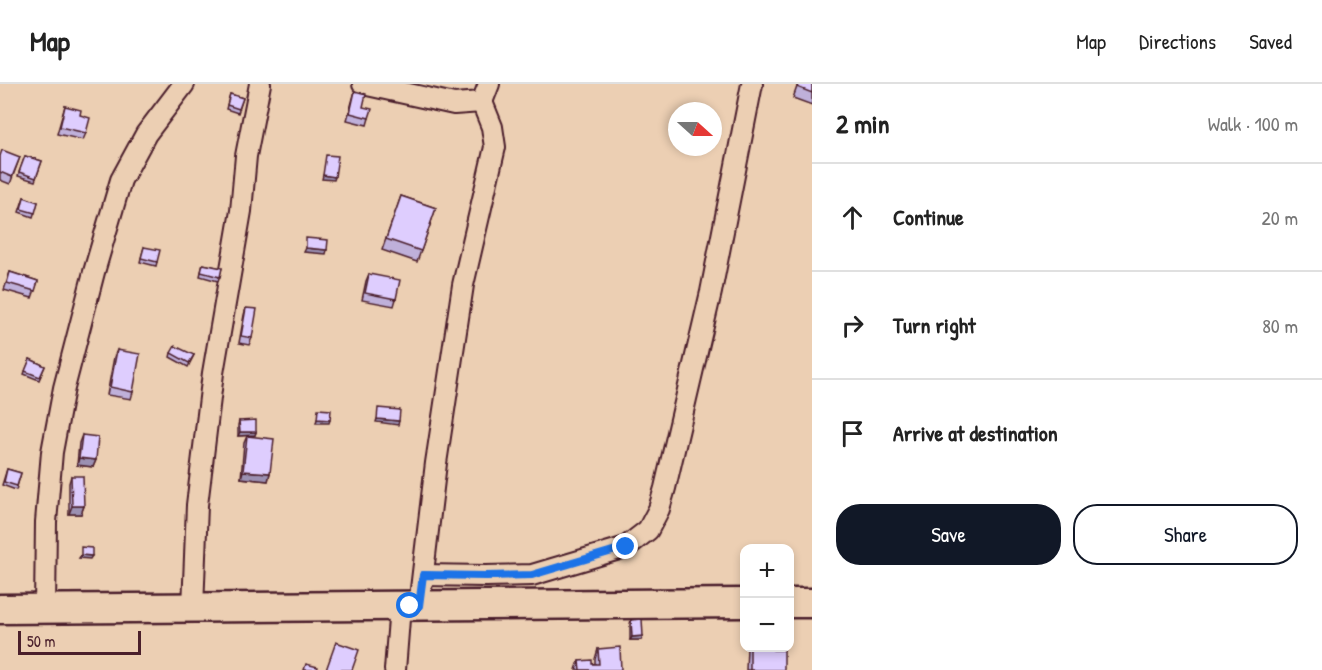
<!DOCTYPE html>
<html lang="en">
<head>
<meta charset="utf-8">
<style>
	body { margin:0; font-family:"Patrick Hand",sans-serif; background:#f6f6f6; color:#222 }
	.controls { position:absolute; right:18px; bottom:18px; display:grid; overflow:hidden; border-radius:12px; box-shadow:0 3px 9px #0003 }
	.controls button { width:54px; height:54px; display:grid; place-items:center; padding:0; border:0; border-bottom:2px solid #e0e0e0; background:#fff; color:#222; font:30px sans-serif }
	.compass { position:absolute; left:668px; top:18px; width:54px; height:54px; border-radius:50%; background:#fff; box-shadow:0 3px 9px #0003; rotate:111deg }
	.scale { position:absolute; left:18px; bottom:15px; width:123px; box-sizing:border-box; padding-left:6px; border:3px solid #4a1f2b; border-top:0; font-size:16px; line-height:21px; white-space:nowrap; color:#4a1f2b; -webkit-text-stroke:4px #eccfb3; paint-order:stroke }
	.stop { position:absolute; width:18px; height:18px; margin:-14px; border:4px solid #1a73e8; border-radius:50%; background:#fff }
	.stop.end { background:#1a73e8; border-color:#fff; box-shadow:0 2px 6px #0008 }
	.list { margin:0; padding:0; list-style:none }
	h2 { display:flex; justify-content:space-between; align-items:center; height:78px; margin:0; padding:0 24px; font-size:26px }
	h2 small { font-size:20px; font-weight:400; color:#767676 }
	.list li { display:grid; grid-template-columns:39px 1fr auto; gap:18px; align-items:center; box-sizing:border-box; height:108px; padding:0 24px; border-top:2px solid #e0e0e0 }
	.list b { display:block; font-size:22px; white-space:nowrap }
	.list em { font-size:20px; font-style:normal; color:#767676 }
	.actions { display:flex; gap:12px; padding:18px 24px }
	.actions a { flex:1; padding:14px 0; border:2px solid #111827; border-radius:24px; text-align:center; font-size:21px; color:#111827 }
	.actions .main { background:#111827; color:#fff }
	.icon { flex:none; width:33px; height:33px; fill:none; stroke:currentColor; stroke-width:2; stroke-linecap:round; stroke-linejoin:round }
	.map { position:relative; flex:none; width:812px; height:586px; overflow:hidden }
	header { display:flex; align-items:center; gap:36px; box-sizing:border-box; height:84px; padding:0 30px; background:#fff; border-bottom:2px solid #e0e0e0 }
	header strong { font-size:28px }
	nav { display:flex; gap:33px; margin-inline-start:auto; font-size:21px }
	main { display:flex }
	aside { flex:1; background:#fff }
	.map>svg:first-child { display:block }
</style>
</head>
<body>
<header>
<strong>Map</strong>
<nav><a>Map</a><a>Directions</a><a>Saved</a></nav>
</header>
<main>
<div class="map">
<svg width="812" height="586" viewBox="0 0 812 586">
	<rect width="100%" height="100%" fill="#eccfb3"/>
	<filter id="ink" filterUnits="userSpaceOnUse"><feTurbulence type="fractalNoise" baseFrequency=".0167" numOctaves="2"/><feDisplacementMap in="SourceGraphic" scale="12" xChannelSelector="R" yChannelSelector="G"/><feConvolveMatrix kernelMatrix="1 2 1 2 8 2 1 2 1" color-interpolation-filters="sRGB"/></filter>
	<g filter="url(#ink)">
		<g fill="none" stroke-linecap="round" stroke-linejoin="round">
			<defs>
				<g id="street">
					<path d="M363 0 454 20 482 18 489 0"/>
					<path d="M423 491 486 492 532 491 626 463 648 446 659 425 665 404 711 208 752 0"/>
					<path d="M419 522 436 379 463 201 495 63 492 43 482 18"/>
					<path d="M45 524 46 438 52 368 64 304 94 188 121 96 146 50 184 0"/>
					<path d="M193 524 197 421 213 289 241 127 246 72 260 0"/>
					<path d="M395 586 400 522"/>
				</g>
				<g id="secondary">
					<path d="M790 519H812"/>
					<path d="M0 525 744 519"/>
				</g>
			</defs>
			<use href="#street" stroke="#4a1f2b" stroke-width="24"/>
			<use href="#secondary" stroke="#4a1f2b" stroke-width="33"/>
			<use href="#street" stroke="#eccfb3" stroke-width="20"/>
			<use href="#secondary" stroke="#eccfb3" stroke-width="28"/>
		</g>
		<g fill="#bfb0da" stroke="#4a1f2b" stroke-width="1.5">
			<path d="M798 0H812V21L793 14Z"/>
			<path d="M355 7 369 34 367 41 347 36Z"/>
			<path d="M230 10 243 14 238 29 226 25Z"/>
			<path d="M65 22 80 31 86 49 83 56 57 50Z"/>
			<path d="M0 72 20 73 10 100 0 96Z"/>
			<path d="M25 72 42 77 35 97 18 92Z"/>
			<path d="M401 112 436 124 417 178 382 166Z"/>
			<path d="M24 113 38 118 33 133 19 128Z"/>
			<path d="M144 163 157 178 156 182 140 178Z"/>
			<path d="M203 180 222 184 218 197 200 192Z"/>
			<path d="M10 188 38 197 32 214 4 206Z"/>
			<path d="M369 190 396 215 394 222 362 216 366 197Z"/>
			<path d="M246 224 252 254 249 261 239 259 244 231Z"/>
			<path d="M117 266 133 308 131 315 107 311 114 273Z"/>
			<path d="M171 269 194 271 188 283 170 273Z"/>
			<path d="M30 275 45 282 39 296 24 290Z"/>
			<path d="M239 337 256 348 255 351 238 352V341Z"/>
			<path d="M82 351 96 376 93 383 77 381 79 359Z"/>
			<path d="M247 352 270 389 268 397 241 394 244 359Z"/>
			<path d="M7 385 21 389 16 406 2 401Z"/>
			<path d="M71 392 84 422 81 430H69V399Z"/>
			<path d="M631 536 643 552 641 556H630V540Z"/>
			<path d="M747 564H773V566L784 586H746Z"/>
			<path d="M598 565 621 586H576L579 577 595 580V575Z"/>
		</g>
		<g fill="#9b90b2" stroke="#4a1f2b" stroke-width="1.5">
			<path d="M323 91 335 93 334 96 322 95Z"/>
			<path d="M306 164 327 166 326 170 304 168Z"/>
			<path d="M317 335 330 336 329 339H316Z"/>
			<path d="M377 335 399 337 398 341 376 338Z"/>
			<path d="M240 348H256L255 351 238 352Z"/>
			<path d="M79 374 96 376 93 383 77 381Z"/>
			<path d="M243 387 270 389 268 397 241 394Z"/>
			<path d="M72 422H84L81 430H69Z"/>
			<path d="M81 471 92 472 90 475 79 474Z"/>
			<path d="M643 552 641 556H630L632 553Z"/>
		</g>
		<g fill="#decdfe" stroke="#4a1f2b" stroke-width="1.5">
			<path d="M798 0H812V9L797 3Z"/>
			<path d="M355 7 366 10 363 23 372 25 369 34 350 29Z"/>
			<path d="M230 10 243 14 239 25 227 21Z"/>
			<path d="M65 22 81 26 80 31 90 34 86 49 60 43Z"/>
			<path d="M2 66 20 73 12 93 0 88V72Z"/>
			<path d="M326 71 338 72 335 93 323 91Z"/>
			<path d="M25 72 42 77 36 94 19 88Z"/>
			<path d="M401 112 436 124 421 167 386 155Z"/>
			<path d="M24 113 38 118 35 129 21 125Z"/>
			<path d="M306 154 328 156 327 166 306 164Z"/>
			<path d="M144 163 160 166 157 178 141 174Z"/>
			<path d="M203 180 222 184 220 193 201 188Z"/>
			<path d="M10 188 38 197 35 207 7 199Z"/>
			<path d="M369 190 400 196 396 215 365 209Z"/>
			<path d="M246 224 257 225 252 254 241 252Z"/>
			<path d="M175 262 194 271 189 279 171 269Z"/>
			<path d="M117 266 140 270 133 308 110 303Z"/>
			<path d="M30 275 45 282 40 293 25 287Z"/>
			<path d="M378 324 400 326 399 337 377 335Z"/>
			<path d="M318 325 331 326 330 336 317 335Z"/>
			<path d="M256 336V348H240L239 337Z"/>
			<path d="M82 351 98 353 96 376 79 374Z"/>
			<path d="M247 352 274 355 270 389 243 387Z"/>
			<path d="M7 385 21 389 17 402 4 398Z"/>
			<path d="M71 392H83L84 422H72Z"/>
			<path d="M81 463 92 464V472L81 471Z"/>
			<path d="M642 535 643 552 632 553 631 536Z"/>
			<path d="M336 558 359 566 352 586H326Z"/>
			<path d="M620 563 621 586H580L579 577 592 576V580H599L598 565Z"/>
			<path d="M750 564H773V566H784V586H750Z"/>
			<path d="M306 580 318 583 317 586H304Z"/>
		</g>
	</g>
	<g fill="none" stroke-linecap="round" stroke-linejoin="round" filter="url(#ink)">
		<path stroke="#1a73e8" stroke-width="8" d="M410 522H419L423 491 486 492 532 491 626 463"/>
	</g>
</svg>
<div class="controls">
<button>+</button>
<button>−</button>
</div>
<svg class="compass" viewBox="-18 -18 36 36"><path d="M0-13l5 13h-10z" fill="#e53935"/><path d="M0 13l5-13h-10z" fill="#767676"/></svg>
<div class="scale">50 m</div>
<div class="stop" style="left:410px;top:522px"></div>
<div class="stop end" style="left:626px;top:463px"></div>
</div>
<aside>
<h2>2 min<small>Walk · 100 m</small></h2>
<ul class="list">
<li><svg class="icon" aria-label="ahead" viewBox="0 0 24 24"><path d="M12 20V5M6 11l6-6 6 6"/></svg><div><b>Continue</b></div><em>20 m</em></li>
<li><svg class="icon" aria-label="right" viewBox="0 0 24 24"><path d="M7 20v-9h11M14 6l5 5-5 5"/></svg><div><b>Turn right</b></div><em>80 m</em></li>
<li><svg class="icon" aria-label="arrive" viewBox="0 0 24 24"><path d="M6 21V4h12l-3 4 3 4H6"/></svg><div><b>Arrive at destination</b></div></li>
</ul>
<div class="actions"><a class="main">Save</a><a>Share</a></div>
</aside>
</main>
</body>
</html>
